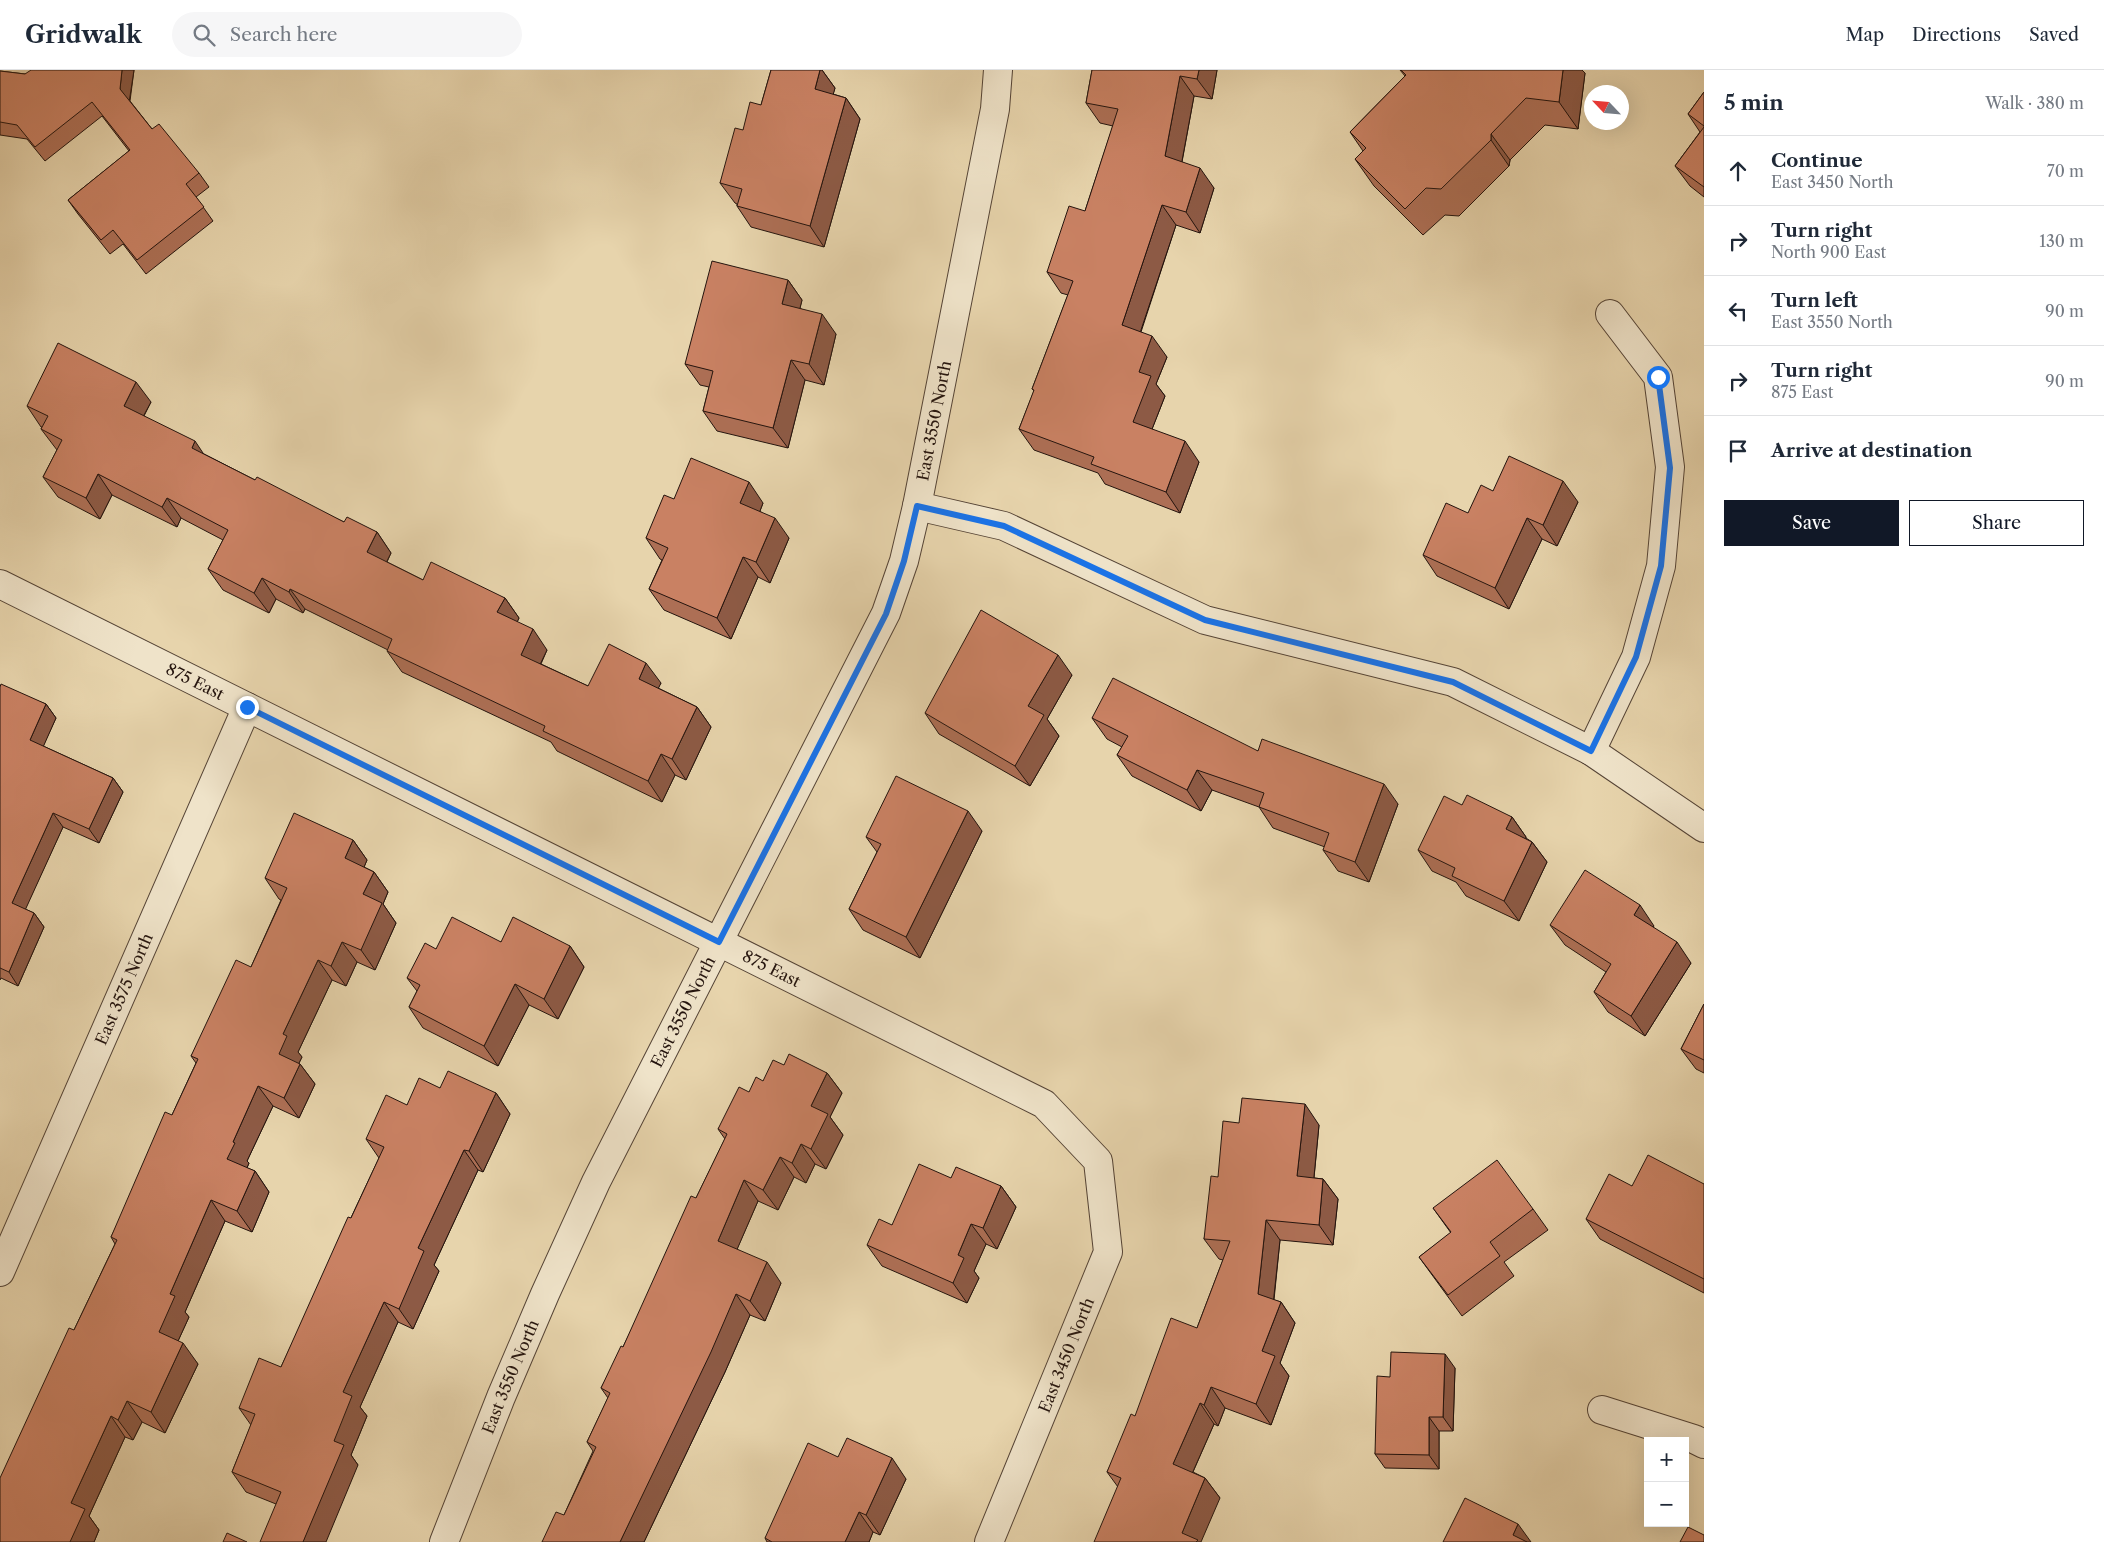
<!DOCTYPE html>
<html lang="en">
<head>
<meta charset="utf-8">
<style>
	body { margin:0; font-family:"Libre Caslon Text",serif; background:#f6f6f7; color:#1f2937 }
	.controls { position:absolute; right:15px; bottom:15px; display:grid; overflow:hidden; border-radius:0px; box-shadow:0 5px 20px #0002 }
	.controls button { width:45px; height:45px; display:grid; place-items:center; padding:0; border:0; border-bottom:1px solid #e0e1e3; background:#fff; color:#1f2937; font:25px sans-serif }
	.compass { position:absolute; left:1584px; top:15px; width:45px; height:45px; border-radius:50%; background:#fff; box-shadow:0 5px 20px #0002; rotate:296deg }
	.stop { position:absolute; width:15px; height:15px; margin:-11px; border:4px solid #1a73e8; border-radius:50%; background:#fff }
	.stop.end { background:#1a73e8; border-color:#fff; box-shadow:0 1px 5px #0008 }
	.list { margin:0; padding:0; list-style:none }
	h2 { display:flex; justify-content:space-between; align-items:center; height:65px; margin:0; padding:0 20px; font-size:21px }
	h2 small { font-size:16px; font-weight:400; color:#747a83 }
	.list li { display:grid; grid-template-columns:32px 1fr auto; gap:15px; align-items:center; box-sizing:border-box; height:70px; padding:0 20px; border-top:1px solid #e0e1e3 }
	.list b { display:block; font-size:19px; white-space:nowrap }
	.list p { margin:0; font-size:16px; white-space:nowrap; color:#747a83 }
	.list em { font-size:16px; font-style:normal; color:#747a83 }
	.actions { display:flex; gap:10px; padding:15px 20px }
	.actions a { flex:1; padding:11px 0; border:1px solid #111827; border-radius:0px; text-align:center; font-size:18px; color:#111827 }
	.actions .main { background:#111827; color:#fff }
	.icon { flex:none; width:28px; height:28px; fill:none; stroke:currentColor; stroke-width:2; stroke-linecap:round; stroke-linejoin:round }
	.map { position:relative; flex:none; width:1704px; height:1472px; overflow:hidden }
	header { display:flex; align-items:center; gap:30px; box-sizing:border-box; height:70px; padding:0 25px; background:#fff; border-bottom:1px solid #e0e1e3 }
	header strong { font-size:24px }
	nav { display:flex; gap:28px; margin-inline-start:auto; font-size:18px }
	.search { width:350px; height:45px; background:#f6f6f7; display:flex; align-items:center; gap:12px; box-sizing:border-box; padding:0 18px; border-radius:28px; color:#747a83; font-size:19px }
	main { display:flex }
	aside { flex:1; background:#fff }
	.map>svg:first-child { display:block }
</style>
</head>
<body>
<header>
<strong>Gridwalk</strong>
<div class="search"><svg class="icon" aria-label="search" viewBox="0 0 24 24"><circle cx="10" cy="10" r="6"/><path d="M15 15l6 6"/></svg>Search here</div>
<nav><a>Map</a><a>Directions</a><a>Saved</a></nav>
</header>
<main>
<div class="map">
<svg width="1704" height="1472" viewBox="0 0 1704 1472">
	<rect width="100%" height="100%" fill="#e7d4ac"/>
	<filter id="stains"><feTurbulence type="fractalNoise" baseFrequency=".004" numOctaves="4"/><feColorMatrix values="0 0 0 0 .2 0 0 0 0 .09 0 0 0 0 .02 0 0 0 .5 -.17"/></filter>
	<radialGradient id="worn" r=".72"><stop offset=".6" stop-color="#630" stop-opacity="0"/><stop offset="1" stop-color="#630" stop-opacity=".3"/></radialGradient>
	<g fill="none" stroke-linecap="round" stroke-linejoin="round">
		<defs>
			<g id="minor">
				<path d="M917 436 1004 456 1205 550 1453 612 1591 681 1704 758"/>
				<path id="s1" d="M0 514 1044 1034 1098 1091 1108 1182 989 1472"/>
				<path d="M1591 681 1636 587 1661 496 1670 397 1658 307 1610 244"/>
				<path id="s2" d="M0 1202 247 637"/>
				<path d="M1602 1340 1694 1369 1704 1374"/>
				<path id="s3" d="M444 1472 501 1327 545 1224 596 1112 886 543 904 491 917 436 995 39 998 0"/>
			</g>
		</defs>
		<use href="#minor" stroke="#554436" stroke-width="30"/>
		<use href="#minor" stroke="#efe3c9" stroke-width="28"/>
	</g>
	<g fill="#ad6f55" stroke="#24140e">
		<path d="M134 0 130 31 152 59 199 103 209 117 196 127 213 151 146 204 123 174 110 184 78 144 68 130 129 81 102 46 45 91 27 69 0 65V1L25 4Z"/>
		<path d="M771 0H822L835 18 833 24 846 28 860 49 824 177 751 157 737 136V134L735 133 720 113 743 60 761 35Z"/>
		<path d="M1092 0H1217L1212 29 1194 26 1182 92 1214 118 1200 163 1176 155 1141 262 1167 287 1156 314 1165 326 1152 359 1199 392 1180 443 1105 414 1098 403 1034 380 1019 359 1034 321 1032 319 1068 225 1061 223 1047 202 1085 141 1113 56 1100 53 1086 33Z"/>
		<path d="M1400 0H1582L1585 3 1578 59 1545 55 1510 90 1509 96 1459 146 1445 145 1423 165 1374 116 1355 89 1363 81 1350 62 1405 6Z"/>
		<path d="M1704 22V127L1690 116 1675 96 1700 62 1688 44Z"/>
		<path d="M788 210 802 230 800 238 836 264 824 315 805 310 788 378 717 361 703 341 709 317 700 315 685 294Z"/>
		<path d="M151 332 144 346 204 384 255 410 344 452 377 462 391 483 387 492 423 510 505 528 519 548 517 552 547 580 541 594 588 616 661 613 658 618 697 637 711 657 686 710 675 705 662 732 557 681 551 672 402 602 387 581 388 580 305 539 303 543 276 529 269 543 223 520 208 499 223 470 181 448 177 457 112 425 100 449 58 427 43 407 57 380 41 359 42 357H41L27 336Z"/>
		<path d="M1493 421 1578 432 1557 476 1542 469 1509 539 1437 506 1423 485Z"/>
		<path d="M674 429 763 433 760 441 789 468 770 513 758 507 731 569 664 540 649 519 662 490 660 489 646 468Z"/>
		<path d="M1072 605 1047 649 1059 666 1030 716 939 664 925 643Z"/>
		<path d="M0 617 46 634 56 648 43 676 113 708 123 722 99 773 63 757 25 839 34 843 44 857 18 916 1 908 0 910Z"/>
		<path d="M1092 648 1258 681 1398 734 1369 812 1338 801 1323 780 1325 777 1273 758 1259 737 1212 720 1201 741 1132 706 1117 685 1122 677 1107 669Z"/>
		<path d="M1462 735 1512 747 1526 767V768L1532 772 1547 792 1519 851 1466 826 1456 812 1432 801 1418 780Z"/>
		<path d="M982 761 920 888 863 860 849 839 877 782 866 767Z"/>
		<path d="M353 770 367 790 364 797 374 802 388 822 383 834 396 853 375 900 357 892 346 916 332 910 298 982 302 987 299 993 300 994 315 1014 299 1048 273 1036 247 1091 249 1093 247 1098 255 1101 269 1122 252 1162 225 1151 185 1242 189 1247 178 1271 198 1294 165 1363 142 1352 133 1370 125 1367 89 1446 99 1460 94 1472H0L74 1260 115 1174 111 1167 172 1045 196 993 191 986 251 897 281 830 279 829 265 808Z"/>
		<path d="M1550 855 1654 856 1653 857 1691 893 1645 966 1608 942 1594 922 1606 902 1565 875Z"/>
		<path d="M501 872 570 876 584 897 558 949 529 935 498 996 423 958 409 937 417 921 407 908 436 879Z"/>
		<path d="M1704 934V1003L1696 999 1681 979Z"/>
		<path d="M784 995 827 1003 842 1023 830 1047 843 1065 826 1099 815 1094 806 1113 794 1107 778 1140 758 1131 737 1179 781 1213 765 1251 750 1245 725 1302 644 1472H542L564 1445 593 1381 587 1372 608 1328 601 1318 623 1277 725 1069 718 1059 749 1022Z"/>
		<path d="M440 1018 496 1023 510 1044 483 1102 478 1100 434 1195 439 1201 413 1259 398 1252 360 1337 367 1346 351 1385 358 1395 276 1434 246 1422 232 1402 251 1355 239 1338 281 1297 379 1088 366 1069 407 1035Z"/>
		<path d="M1239 1053 1319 1055 1314 1108 1323 1109 1338 1129 1333 1175 1280 1170 1274 1230 1281 1232 1295 1253 1280 1293 1289 1306 1271 1355 1225 1338 1218 1356 1214 1354 1193 1402 1205 1408 1220 1428 1118 1417 1107 1402 1135 1346 1197 1258 1223 1190 1219 1189 1204 1169 1218 1107Z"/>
		<path d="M951 1108 1001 1116 1016 1137 997 1179 986 1174 974 1201 979 1208 967 1233 882 1196 867 1175Z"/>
		<path d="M1704 1114V1223L1600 1169 1586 1149 1632 1116Z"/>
		<path d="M1433 1138 1533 1139 1548 1160 1504 1192 1514 1206 1462 1246 1419 1187 1451 1163Z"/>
		<path d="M1455 1298 1453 1361H1439V1399L1385 1398 1375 1384 1390 1307Z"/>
		<path d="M838 1387 906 1409 880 1465 873 1462 869 1472H767L765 1468Z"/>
	</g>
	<g fill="#8d5a45" stroke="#24140e">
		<path d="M122 0H134L129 33 120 19Z"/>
		<path d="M820 0H822L835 18 829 40 815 19Z"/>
		<path d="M1199 0H1217L1212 29 1197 9Z"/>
		<path d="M1563 0H1582L1585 3 1578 59 1559 32Z"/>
		<path d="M1180 6 1194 26 1179 107 1165 86Z"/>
		<path d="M846 28 860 49 824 177 810 156Z"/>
		<path d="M1491 64 1510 90 1509 96 1491 70Z"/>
		<path d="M1200 98 1214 118 1200 163 1186 142Z"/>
		<path d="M1162 135 1176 155 1136 275 1122 255Z"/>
		<path d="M788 210 802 230 796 254 782 234Z"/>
		<path d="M822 244 836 264 824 315 809 294Z"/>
		<path d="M1152 266 1167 287 1156 314 1165 326 1147 372 1133 352 1139 302Z"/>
		<path d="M791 290 805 310 788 378 773 358Z"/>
		<path d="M136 312 151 332 138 356 124 336Z"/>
		<path d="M195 371 209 392 192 378Z"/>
		<path d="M1185 371 1199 392 1180 443 1166 422Z"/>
		<path d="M98 404 112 425 100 449 86 428Z"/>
		<path d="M1563 411 1578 432 1557 476 1543 455Z"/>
		<path d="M749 412 763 433 755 454 740 433Z"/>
		<path d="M167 428 181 448 177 457 162 437Z"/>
		<path d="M775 448 789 468 770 513 756 492Z"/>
		<path d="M1527 448 1542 469 1509 539 1495 518Z"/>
		<path d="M377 462 391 483 381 503 367 482Z"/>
		<path d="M743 487 758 507 731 569 717 548Z"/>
		<path d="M262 508 276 529 269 543 254 523Z"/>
		<path d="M290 519 305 539 303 543 289 522Z"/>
		<path d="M505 528 519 548 512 563 497 542Z"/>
		<path d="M533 559 547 580 535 605 521 585Z"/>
		<path d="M1058 585 1072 605 1047 649 1059 666 1030 716 1015 696 1028 636Z"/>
		<path d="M646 593 661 613 653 629 639 609Z"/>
		<path d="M46 634 56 648 40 684 30 670Z"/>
		<path d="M697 637 711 657 686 710 672 689Z"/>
		<path d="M661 684 675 705 662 732 648 711Z"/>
		<path d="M1197 700 1212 720 1201 741 1187 720Z"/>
		<path d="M113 708 123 722 99 773 89 759Z"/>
		<path d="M1384 714 1398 734 1369 812 1355 792Z"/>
		<path d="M968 741 982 761 920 888 906 867Z"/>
		<path d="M53 743 63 757 22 847 12 833Z"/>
		<path d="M1512 747 1526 767 1520 779 1506 759Z"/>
		<path d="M353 770 367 790 359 809 345 788Z"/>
		<path d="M1532 772 1547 792 1519 851 1504 831Z"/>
		<path d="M374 802 388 822 383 834 396 853 375 900 361 880 363 824Z"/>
		<path d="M1640 835 1654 856 1648 865 1634 845Z"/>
		<path d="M34 843 44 857 18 916 9 902Z"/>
		<path d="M342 872 357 892 346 916 331 896Z"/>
		<path d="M1677 872 1691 893 1645 966 1631 946Z"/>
		<path d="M570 876 584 897 558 949 544 929Z"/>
		<path d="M318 890 332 910 298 982 302 987 293 1005 279 984 283 964Z"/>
		<path d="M515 914 529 935 498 996 484 976Z"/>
		<path d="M300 994 315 1014 299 1048 284 1028Z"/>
		<path d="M827 1003 842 1023 830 1047 843 1065 826 1099 811 1079V1036Z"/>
		<path d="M258 1016 273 1036 247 1091 249 1093 242 1109 227 1089 233 1072Z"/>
		<path d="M496 1023 510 1044 483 1102 469 1081Z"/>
		<path d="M1305 1034 1319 1055 1312 1127 1297 1106Z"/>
		<path d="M801 1074 815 1094 806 1113 792 1093Z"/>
		<path d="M464 1080 478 1100 434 1195 439 1201 413 1259 399 1239 418 1178Z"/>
		<path d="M780 1087 794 1107 778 1140 763 1120Z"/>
		<path d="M255 1101 269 1122 252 1162 237 1141Z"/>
		<path d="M1323 1109 1338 1129 1333 1175 1319 1155Z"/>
		<path d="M744 1110 758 1131 732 1191 718 1171Z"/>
		<path d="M1001 1116 1016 1137 997 1179 983 1158Z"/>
		<path d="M211 1130 225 1151 185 1242 189 1247 173 1282 159 1262 170 1224Z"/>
		<path d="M1266 1150 1280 1170 1272 1244 1258 1224Z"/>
		<path d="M971 1154 986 1174 974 1201 979 1208 967 1233 953 1213 958 1185Z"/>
		<path d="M767 1192 781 1213 765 1251 750 1231Z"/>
		<path d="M736 1224 750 1245 725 1302 644 1472H620Z"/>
		<path d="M384 1232 398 1252 360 1337 367 1346 351 1385 358 1395 326 1472H303L334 1371 343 1322Z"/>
		<path d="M1281 1232 1295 1253 1280 1293 1289 1306 1271 1355 1256 1334 1262 1281Z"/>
		<path d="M183 1273 198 1294 165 1363 151 1342Z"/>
		<path d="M1445 1284 1455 1298 1453 1361 1443 1347Z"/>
		<path d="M1211 1317 1225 1338 1218 1356 1204 1335Z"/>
		<path d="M127 1331 142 1352 133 1370 118 1350Z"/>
		<path d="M1200 1333 1214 1354 1187 1415 1173 1394Z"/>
		<path d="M111 1346 125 1367 89 1446 99 1460 94 1472H70L71 1433Z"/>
		<path d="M1429 1347 1439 1361V1399L1429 1385Z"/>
		<path d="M892 1388 906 1409 880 1465 866 1445Z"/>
		<path d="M1205 1408 1220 1428 1201 1472H1188L1182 1463Z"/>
		<path d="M859 1442 873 1462 869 1472H845Z"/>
		<path d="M1518 1454 1531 1472H1518L1513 1465Z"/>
	</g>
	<g fill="#c98163" stroke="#24140e">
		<path d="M31 0H122L120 19 152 59 159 54 199 103 186 114 204 137 137 190 113 160 101 170 68 130 130 80 92 32 35 77 17 55 0 52V1L25 4Z"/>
		<path d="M771 0H820L815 19 846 28 810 156 737 136 742 119 720 113 735 58 743 60 750 32 761 35Z"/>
		<path d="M1092 0H1199L1197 9 1180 6 1165 86 1200 98 1186 142 1162 135 1122 255 1152 266 1139 302 1151 306 1133 352 1185 371 1166 422 1091 394 1094 387 1019 359 1034 320 1032 319 1073 211 1047 202 1069 136 1085 141 1118 39 1086 33Z"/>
		<path d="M1401 0H1563L1559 32 1526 28 1491 64V70L1441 119 1426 118 1405 139 1355 89 1366 78 1350 62 1406 5Z"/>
		<path d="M1704 22V56L1688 44Z"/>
		<path d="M1704 57V117L1675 96Z"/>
		<path d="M712 191 788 210 782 234 822 244 809 294 791 290 773 358 703 341 713 301 685 294Z"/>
		<path d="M58 273 136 312 124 336 195 371 192 378 255 410 257 407 344 452 347 447 377 462 367 482 423 510 431 492 505 528 497 542 533 559 521 585 588 616 609 574 646 593 639 609 697 637 672 689 661 684 648 711 543 661 545 656 387 581 392 569 290 519 289 522 262 508 254 523 208 499 228 460 167 428 162 437 98 404 86 428 43 407 62 370 41 359 48 346 27 336Z"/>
		<path d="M1509 386 1563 411 1543 455 1527 448 1495 518 1423 485 1446 433 1468 443 1481 415 1493 421Z"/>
		<path d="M691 388 749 412 740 433 775 448 756 492 743 487 717 548 649 519 668 478 646 468 664 425 674 429Z"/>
		<path d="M981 540 1058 585 1028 636 1044 645 1015 696 925 643Z"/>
		<path d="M1113 608 1258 681 1262 669 1384 714 1355 792 1323 780 1329 763 1259 737 1264 723 1197 700 1187 720 1117 685 1128 666 1092 648Z"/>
		<path d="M1 614 46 634 30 670 113 708 89 759 53 743 12 833 34 843 9 902 0 898V617Z"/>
		<path d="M896 706 968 741 906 867 849 839 881 774 866 767Z"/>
		<path d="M1467 725 1512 747 1506 759 1532 772 1504 831 1452 806 1455 798 1418 780 1444 726 1462 735Z"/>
		<path d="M294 743 353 770 345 788 374 802 363 824 382 833 361 880 342 872 331 896 318 890 283 964 287 966 279 984 300 994 284 1028 258 1016 233 1072 235 1073 227 1089 255 1101 237 1141 211 1130 170 1224 175 1226 159 1262 183 1273 151 1342 127 1331 118 1350 111 1346 71 1433 85 1439 70 1472H0V1408L69 1258 74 1260 117 1170 111 1167 165 1042 172 1045 198 989 191 986 236 890 251 897 287 818 265 808Z"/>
		<path d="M1585 800 1640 835 1634 845 1677 872 1631 946 1594 922 1611 894 1550 855Z"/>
		<path d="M452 847 501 872 513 847 570 876 544 929 515 914 484 976 409 937 420 915 407 908 425 873 436 879Z"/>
		<path d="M1704 934V990L1681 979Z"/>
		<path d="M789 984 827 1003 811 1036 828 1044 811 1079 801 1074 792 1093 780 1087 763 1120 744 1110 718 1171 767 1192 750 1231 736 1224 711 1282 620 1472H542L556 1442 564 1445 596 1377 587 1372 610 1323 601 1318 621 1276 623 1277 691 1126 696 1128 727 1064 718 1059 739 1017 749 1022 756 1007 763 1011 773 990 784 995Z"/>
		<path d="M448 1001 496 1023 469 1081 464 1080 418 1178 424 1181 399 1239 384 1232 343 1322 352 1326 334 1371 344 1375 303 1472H260L281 1422 232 1402 255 1344 239 1338 259 1288 281 1297 348 1147 351 1148 384 1077 366 1069 386 1025 407 1035 419 1008 440 1018Z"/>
		<path d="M1242 1028 1305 1034 1297 1106 1323 1109 1319 1155 1266 1150 1258 1224 1281 1232 1262 1281 1275 1286 1256 1334 1211 1317 1204 1335 1200 1333 1173 1394 1205 1408 1182 1463 1198 1470 1196 1472H1094L1121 1408 1107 1402 1131 1344 1135 1346 1171 1248 1197 1258 1230 1171 1204 1169 1211 1106 1218 1107 1223 1051 1239 1053Z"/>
		<path d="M1648 1085 1704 1114V1209L1586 1149 1609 1104 1632 1116Z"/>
		<path d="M1497 1090 1533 1139 1490 1172 1500 1186 1448 1225 1419 1187 1451 1162 1433 1138Z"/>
		<path d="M919 1094 951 1108 956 1097 1001 1116 983 1158 971 1154 958 1185 964 1188 953 1213 867 1175 879 1149 892 1155Z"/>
		<path d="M1391 1282 1445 1284 1443 1347H1429V1385L1375 1384 1377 1306 1390 1307Z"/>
		<path d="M847 1368 892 1388 866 1445 859 1442 845 1472H772L765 1468 808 1373 838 1387Z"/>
		<path d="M1465 1428 1518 1454 1513 1465 1527 1472H1443Z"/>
		<path d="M1688 1457 1704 1465V1472H1680Z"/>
		<path d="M227 1463 247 1472H223Z"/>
	</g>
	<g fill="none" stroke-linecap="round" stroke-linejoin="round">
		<path stroke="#1a73e8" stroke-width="6" d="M247 637 719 872 886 544 904 491 917 436 1004 456 1205 550 1453 612 1591 681 1636 587 1661 496 1670 398 1658 307"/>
	</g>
	<g text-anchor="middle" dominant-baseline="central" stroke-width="4" stroke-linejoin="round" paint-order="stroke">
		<g font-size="16" fill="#24140e" stroke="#efe3c9">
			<text stroke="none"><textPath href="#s3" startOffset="1228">East 3550 North</textPath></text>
			<text stroke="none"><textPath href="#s1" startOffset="218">875 East</textPath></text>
			<text stroke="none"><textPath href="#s1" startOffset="862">875 East</textPath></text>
			<text stroke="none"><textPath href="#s2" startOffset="309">East 3575 North</textPath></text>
			<text stroke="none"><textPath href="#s3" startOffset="582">East 3550 North</textPath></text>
			<text transform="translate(1066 1285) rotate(-68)">East 3450 North</text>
			<text stroke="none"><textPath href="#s3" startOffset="178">East 3550 North</textPath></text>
		</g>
	</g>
	<rect width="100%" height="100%" filter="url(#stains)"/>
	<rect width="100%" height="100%" fill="url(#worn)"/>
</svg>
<div class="controls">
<button>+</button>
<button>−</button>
</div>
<svg class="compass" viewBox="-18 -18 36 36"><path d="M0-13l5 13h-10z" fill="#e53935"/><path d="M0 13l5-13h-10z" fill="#747a83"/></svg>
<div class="stop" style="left:1658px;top:307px"></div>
<div class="stop end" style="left:247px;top:637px"></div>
</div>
<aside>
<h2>5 min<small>Walk · 380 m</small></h2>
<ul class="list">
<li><svg class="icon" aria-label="ahead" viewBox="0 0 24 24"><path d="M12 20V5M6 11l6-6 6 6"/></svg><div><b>Continue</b><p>East 3450 North</p></div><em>70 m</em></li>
<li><svg class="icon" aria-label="right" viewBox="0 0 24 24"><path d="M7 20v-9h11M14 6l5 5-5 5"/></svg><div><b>Turn right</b><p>North 900 East</p></div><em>130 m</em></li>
<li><svg class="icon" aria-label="left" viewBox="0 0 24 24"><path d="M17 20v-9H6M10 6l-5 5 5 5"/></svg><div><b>Turn left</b><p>East 3550 North</p></div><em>90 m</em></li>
<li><svg class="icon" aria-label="right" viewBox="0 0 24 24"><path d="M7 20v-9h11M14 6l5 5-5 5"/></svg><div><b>Turn right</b><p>875 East</p></div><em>90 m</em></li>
<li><svg class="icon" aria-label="arrive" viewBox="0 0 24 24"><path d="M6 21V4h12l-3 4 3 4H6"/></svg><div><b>Arrive at destination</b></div></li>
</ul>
<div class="actions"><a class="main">Save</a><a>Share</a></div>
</aside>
</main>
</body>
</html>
